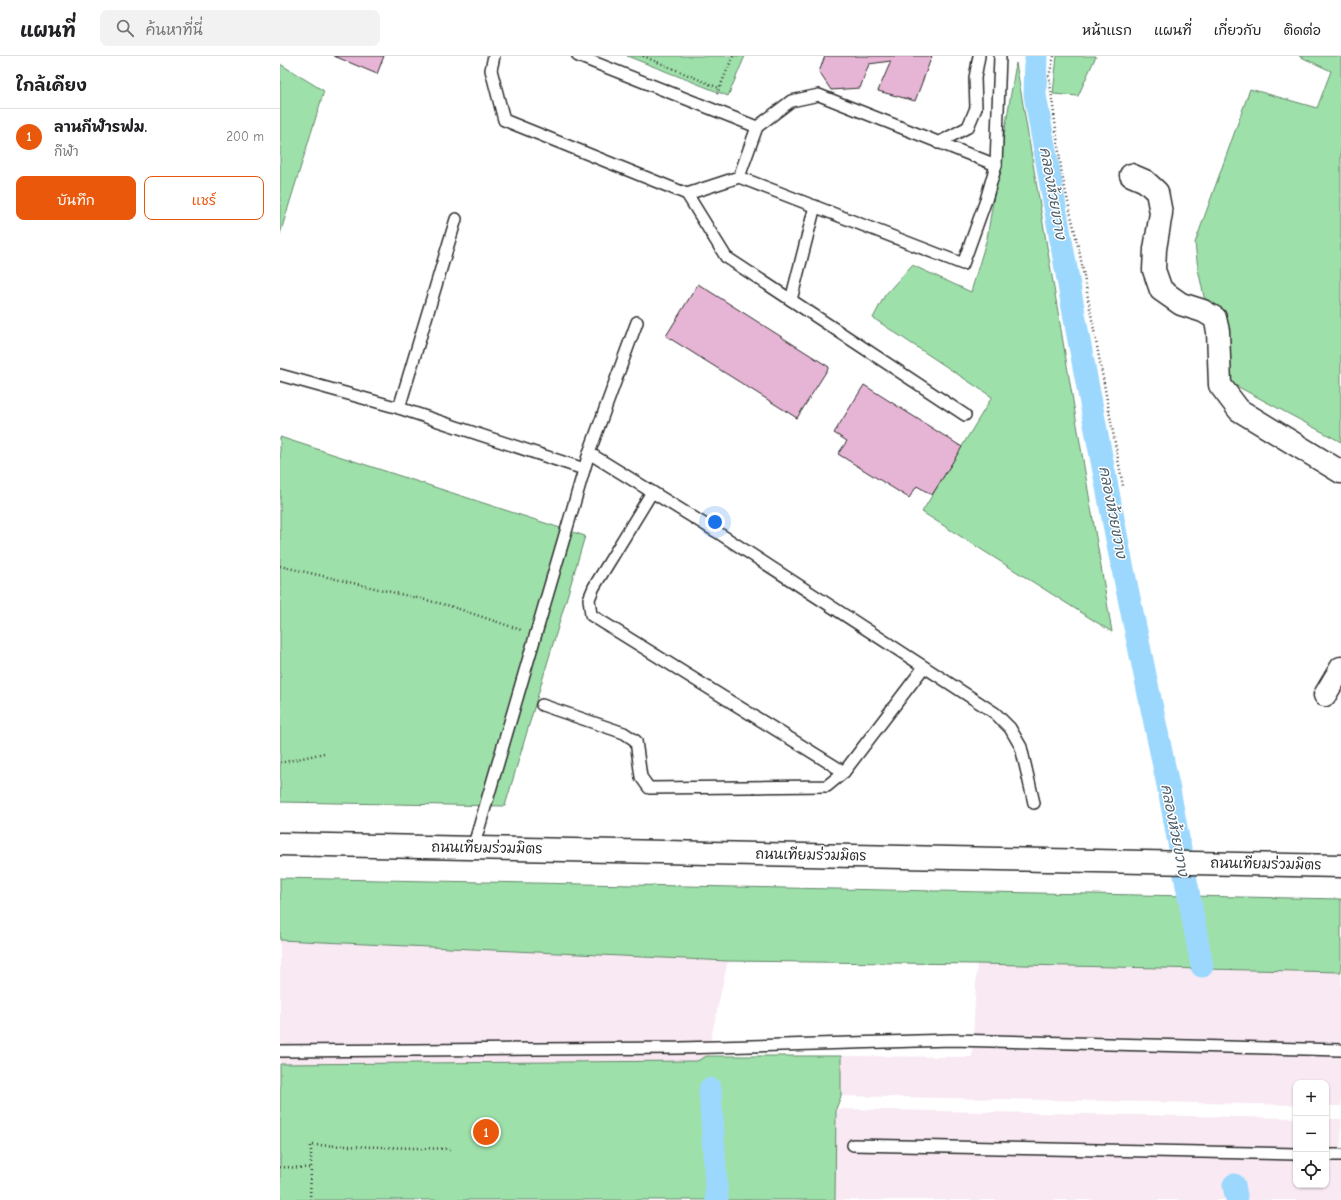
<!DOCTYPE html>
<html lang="th">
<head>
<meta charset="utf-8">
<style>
	body { margin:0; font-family:"Comic Neue","Playpen Sans Thai",sans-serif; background:#f2f2f2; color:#202124 }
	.controls { position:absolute; right:12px; bottom:12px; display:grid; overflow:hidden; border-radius:8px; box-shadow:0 1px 3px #0004 }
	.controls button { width:36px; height:36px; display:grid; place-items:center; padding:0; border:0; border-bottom:1px solid #e0e0e0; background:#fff; color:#202124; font:20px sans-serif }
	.you { position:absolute; left:435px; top:466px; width:14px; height:14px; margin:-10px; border:3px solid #fff; border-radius:50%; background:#1a73e8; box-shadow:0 0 0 6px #1a73e833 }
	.badge { display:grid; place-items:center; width:26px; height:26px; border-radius:50%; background:#ea580c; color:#fff; font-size:13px; font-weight:700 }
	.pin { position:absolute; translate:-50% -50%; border:2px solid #fff; box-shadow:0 1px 4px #0006 }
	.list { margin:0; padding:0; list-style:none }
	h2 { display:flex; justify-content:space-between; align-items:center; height:52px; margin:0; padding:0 16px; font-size:17px }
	h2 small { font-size:13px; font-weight:400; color:#757577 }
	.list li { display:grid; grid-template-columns:26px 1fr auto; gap:12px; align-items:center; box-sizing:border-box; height:56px; padding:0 16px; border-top:1px solid #e0e0e0 }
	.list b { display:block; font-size:15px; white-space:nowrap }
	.list p { margin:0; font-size:13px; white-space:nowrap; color:#757577 }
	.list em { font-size:13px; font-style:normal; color:#757577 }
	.actions { display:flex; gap:8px; padding:12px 16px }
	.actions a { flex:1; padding:9px 0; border:1px solid #ea580c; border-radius:8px; text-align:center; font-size:14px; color:#ea580c }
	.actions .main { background:#ea580c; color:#fff }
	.icon { flex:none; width:22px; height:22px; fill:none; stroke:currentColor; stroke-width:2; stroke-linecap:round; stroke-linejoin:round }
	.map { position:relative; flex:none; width:1061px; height:1144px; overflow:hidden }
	header { display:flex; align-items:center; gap:24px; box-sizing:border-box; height:56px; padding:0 20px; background:#fff; border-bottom:1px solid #e0e0e0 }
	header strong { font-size:19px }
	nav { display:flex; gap:22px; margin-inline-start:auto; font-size:14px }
	.search { width:280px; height:36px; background:#f2f2f2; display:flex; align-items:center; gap:10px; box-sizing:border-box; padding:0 14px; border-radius:8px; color:#757577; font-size:15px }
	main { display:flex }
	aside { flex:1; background:#fff }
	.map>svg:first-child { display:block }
</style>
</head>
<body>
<header>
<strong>แผนที่</strong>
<div class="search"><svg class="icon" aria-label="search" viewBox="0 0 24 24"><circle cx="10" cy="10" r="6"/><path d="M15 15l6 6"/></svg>ค้นหาที่นี่</div>
<nav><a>หน้าแรก</a><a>แผนที่</a><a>เกี่ยวกับ</a><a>ติดต่อ</a></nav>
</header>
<main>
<aside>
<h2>ใกล้เคียง<small></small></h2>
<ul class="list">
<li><span class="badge">1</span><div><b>ลานกีฬารฟม.</b><p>กีฬา</p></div><em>200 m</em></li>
</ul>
<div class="actions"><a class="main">บันทึก</a><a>แชร์</a></div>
</aside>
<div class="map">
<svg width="1061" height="1144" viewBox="0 0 1061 1144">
	<rect width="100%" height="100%" fill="#fff"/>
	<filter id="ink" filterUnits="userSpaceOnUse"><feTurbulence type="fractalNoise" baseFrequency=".025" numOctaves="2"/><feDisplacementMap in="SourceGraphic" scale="8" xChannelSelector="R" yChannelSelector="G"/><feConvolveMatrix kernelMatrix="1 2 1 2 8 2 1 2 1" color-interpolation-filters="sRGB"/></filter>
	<g filter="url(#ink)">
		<g fill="#f8e9f2">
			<path d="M0 828 464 832 427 1000 424 1144H0Z"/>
			<path d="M697 908 1061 916V1050H1046V1027H1016V1049L561 1040V1000L692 1001Z"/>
			<path d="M556 1053 1016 1062V1129H1046V1063H1061V1144H555Z"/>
		</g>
		<g fill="#9ee0aa" stroke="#64866a">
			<path d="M347 0H465L448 40Z"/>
			<path d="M777 0H816L798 40 773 38Z"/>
			<path d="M1019 0H1061V386L951 327 945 270 924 241 918 213 915 187 970 33 1037 52 1051 15Z"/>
			<path d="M736 7 832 576 642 456 712 341 593 262 605 239 632 209 691 236 707 182Z"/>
			<path d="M0 8 44 35 0 178Z"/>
			<path d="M0 381 305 480 225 750 0 746Z"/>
			<path d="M0 822 1061 843V916L697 908 448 905 0 884Z"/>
			<path d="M427 1000H561V1040L556 1053 555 1144H0V1008L417 1005Z"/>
		</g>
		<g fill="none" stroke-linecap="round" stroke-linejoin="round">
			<g stroke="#9cd8fd" stroke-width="23">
				<path d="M756 0 755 39 797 274 839 494 890 739 922 910"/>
				<path d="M430 1033 437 1144"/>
				<path d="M954 1129 956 1140"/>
			</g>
		</g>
		<g fill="#e6b5d5" stroke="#2b2b2b">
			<path d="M54 0H104L97 18Z"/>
			<path d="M545 0H652L635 45 598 35 611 5 589 8 580 32 551 34 539 16Z"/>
			<path d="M418 228 549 311 517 362 386 280Z"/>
			<path d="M584 329 682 391 652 439 637 430 629 442 558 398 567 385 554 377Z"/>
		</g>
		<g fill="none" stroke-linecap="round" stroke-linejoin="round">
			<defs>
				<g id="service">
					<path d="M214 0 211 14 224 64 407 138 459 121 683 208 706 144 716 109 539 39 511 45 477 71 459 121"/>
					<path d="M298 0 477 71"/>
					<path d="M658 87 688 71 696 52 695 22 699 0"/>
					<path d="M716 109 720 0"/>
					<path d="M407 138 446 201 685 359"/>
					<path d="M511 244 535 150"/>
					<path d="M0 319 119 352 304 413"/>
					<path d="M119 352 176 163"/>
					<path d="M309 397 437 476 715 657 730 672 741 691 754 747"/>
					<path d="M372 436 314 531 309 543 311 559 564 716"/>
					<path d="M262 649 344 677 356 685 361 721 369 732 547 730 564 716 644 611"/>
					<path d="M193 792 309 397 357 266"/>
					<path d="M0 995 401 992 671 984 1061 994"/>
					<path d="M573 1089 1016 1098"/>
					<path d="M1046 1099H1061"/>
				</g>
				<g id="minor">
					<path d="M851 119 865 125 877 136 881 157 875 193 874 214 881 234 901 248 923 255 935 262 938 275 940 329 959 354 1061 416"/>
					<path d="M1045 639 1061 612"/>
				</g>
				<path id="tertiary" d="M0 788 1061 810"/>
			</defs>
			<use href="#service" stroke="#2b2b2b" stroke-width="14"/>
			<use href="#minor" stroke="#2b2b2b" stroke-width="25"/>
			<use href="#tertiary" stroke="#2b2b2b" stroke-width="25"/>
			<g stroke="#2b2b2b" stroke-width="2.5" stroke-dasharray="1 3" stroke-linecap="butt">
				<path d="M363 0 439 32"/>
				<path d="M774 0 769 20 782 119 800 199 843 430"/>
				<path d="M437 38 453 0"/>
				<path d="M0 510 167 549 241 574"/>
				<path d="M0 707 44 697"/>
				<path d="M0 1111 31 1112V1089L172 1093"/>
				<path d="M30 1144 31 1112"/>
			</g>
			<use href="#service" stroke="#fff" stroke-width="11"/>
			<use href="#minor" stroke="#fff" stroke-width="22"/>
			<use href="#tertiary" stroke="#fff" stroke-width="22"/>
		</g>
	</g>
	<g text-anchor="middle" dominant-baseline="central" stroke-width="3" stroke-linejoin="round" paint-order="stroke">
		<g font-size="14" fill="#2b2b2b" stroke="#fff">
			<text transform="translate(207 792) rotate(1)">ถนนเทียมร่วมมิตร</text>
			<text transform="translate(531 799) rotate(1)">ถนนเทียมร่วมมิตร</text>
			<text transform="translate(986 808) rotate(1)">ถนนเทียมร่วมมิตร</text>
		</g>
		<g font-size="15" font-style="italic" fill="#4d5f6a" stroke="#fff">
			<text transform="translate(773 137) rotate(80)">คลองห้วยขวาง</text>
			<text transform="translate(833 456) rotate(79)">คลองห้วยขวาง</text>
			<text transform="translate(895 774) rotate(79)">คลองห้วยขวาง</text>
		</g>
	</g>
</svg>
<div class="controls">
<button>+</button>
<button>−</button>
<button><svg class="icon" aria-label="locate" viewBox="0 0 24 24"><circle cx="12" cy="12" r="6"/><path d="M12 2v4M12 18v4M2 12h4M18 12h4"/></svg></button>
</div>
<div class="you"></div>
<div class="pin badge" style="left:206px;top:1076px">1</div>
</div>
</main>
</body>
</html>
